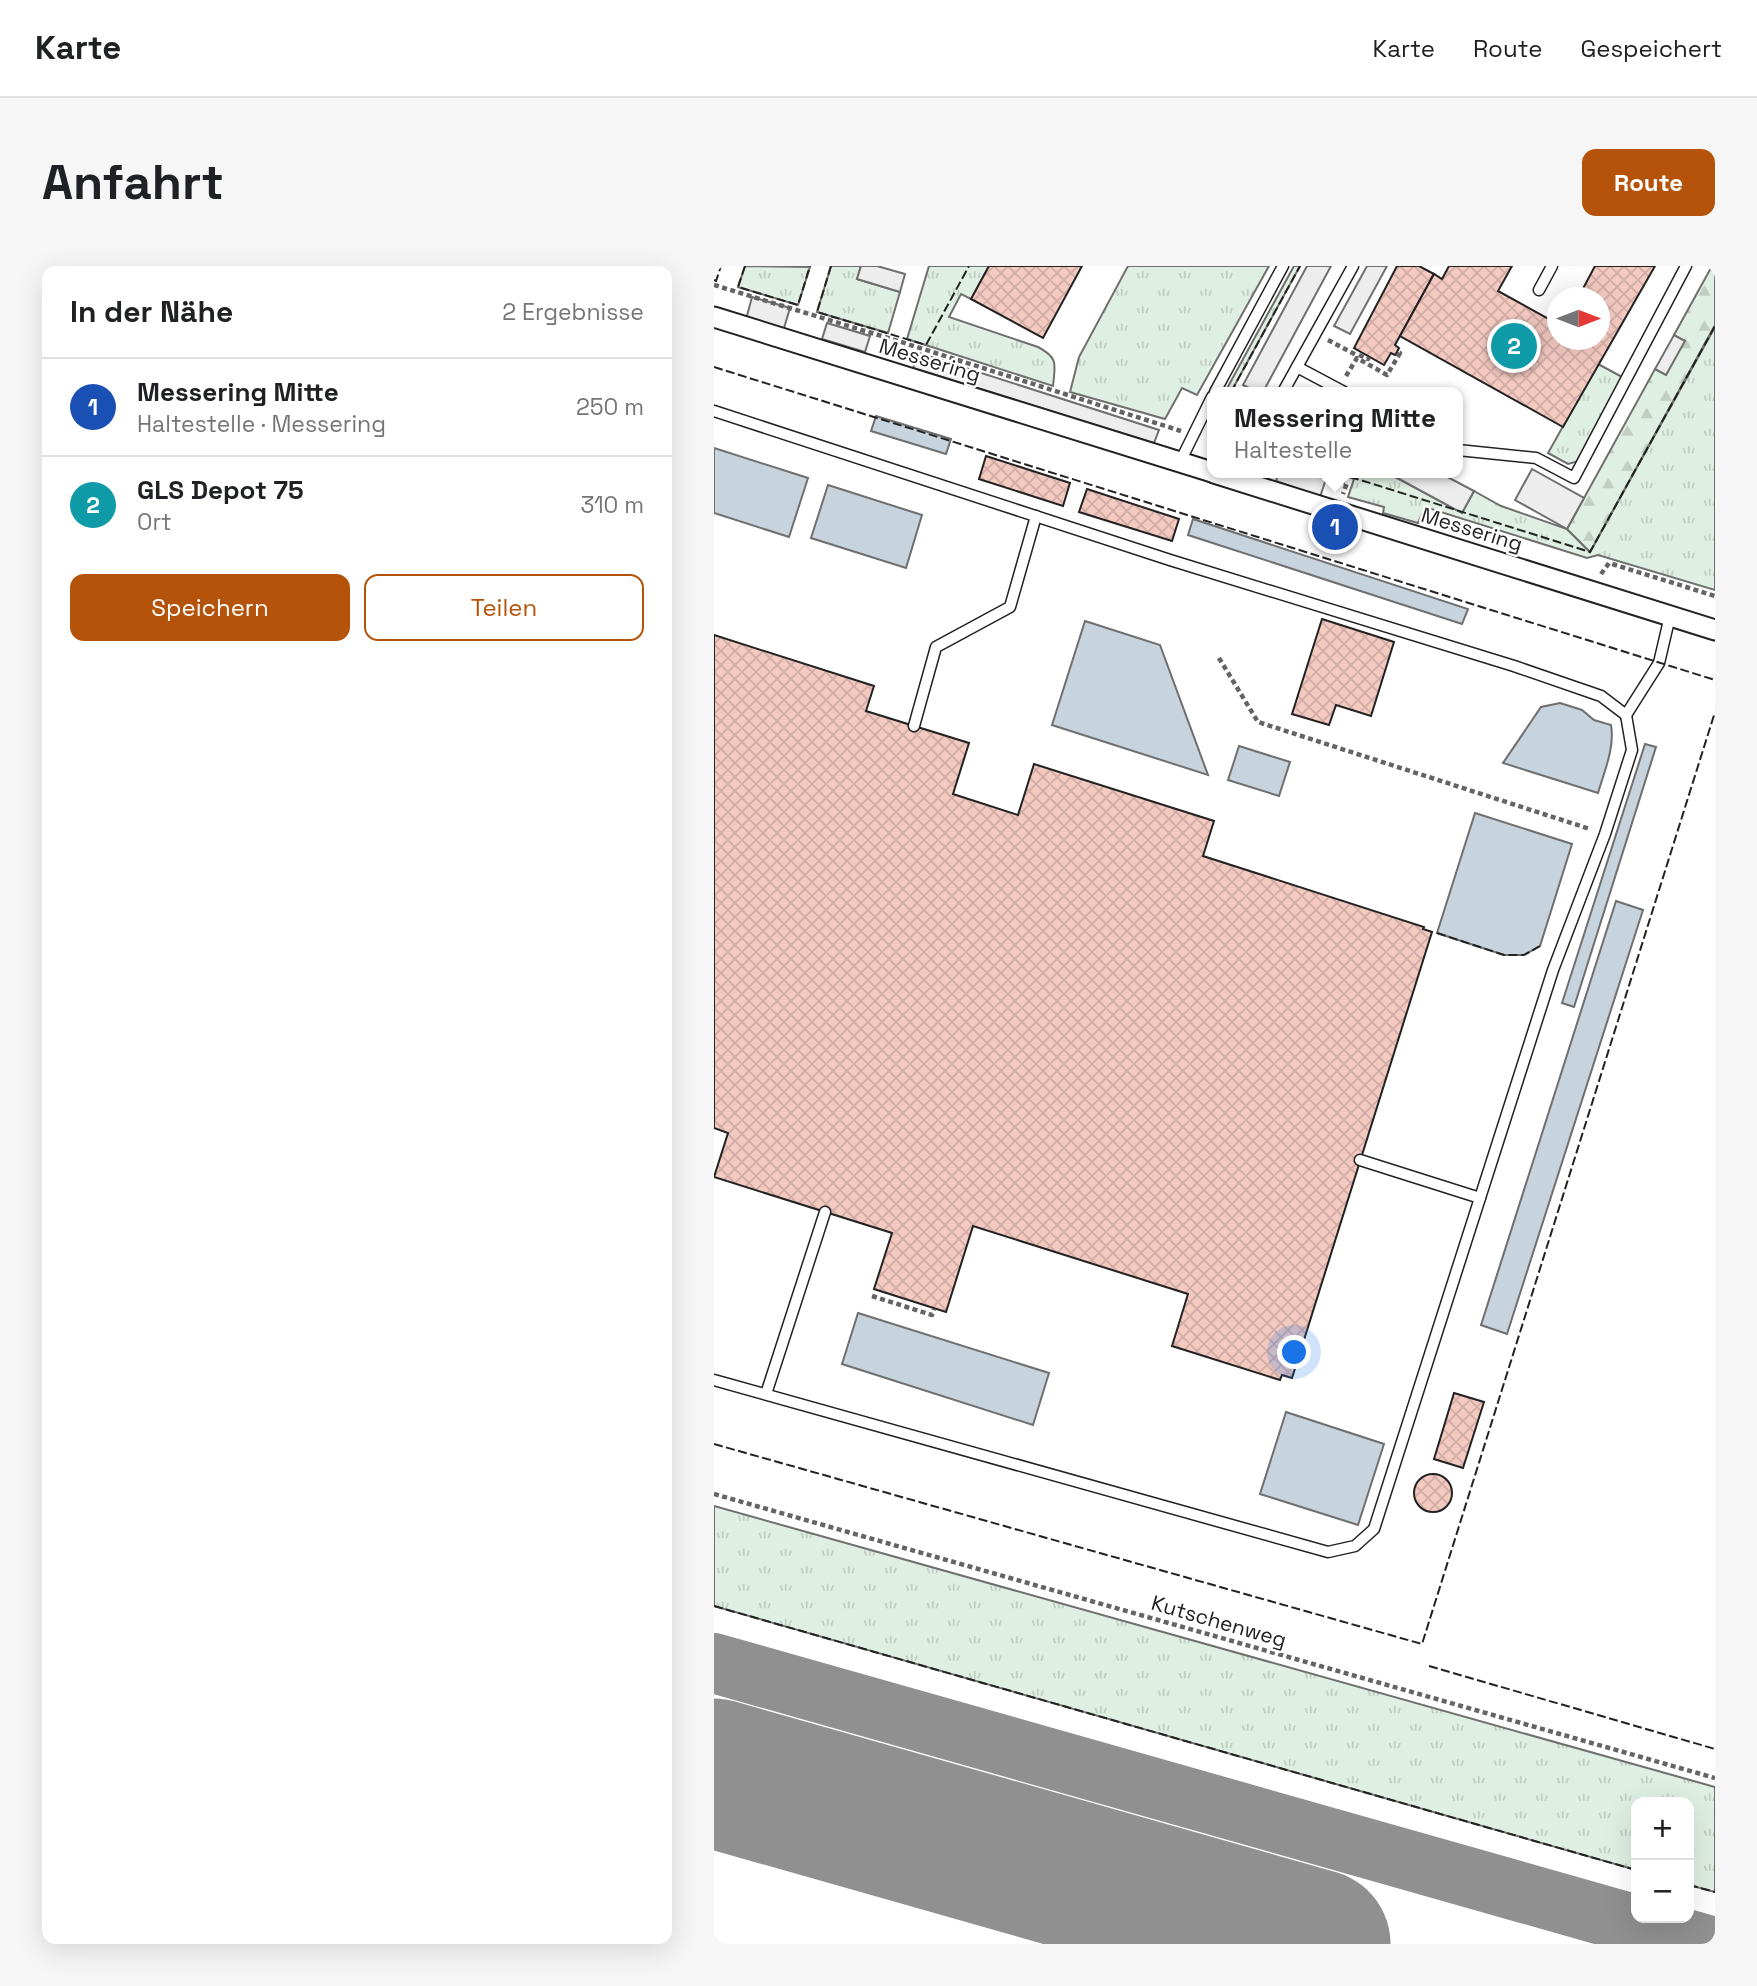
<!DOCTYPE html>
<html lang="de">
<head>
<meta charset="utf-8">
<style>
	body { margin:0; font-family:"Space Grotesk",sans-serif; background:#f6f6f6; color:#202124 }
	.controls { position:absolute; right:21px; bottom:21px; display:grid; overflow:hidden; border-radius:14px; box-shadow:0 7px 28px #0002 }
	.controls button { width:63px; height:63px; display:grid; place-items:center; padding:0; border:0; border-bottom:2px solid #e0e0e0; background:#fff; color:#202124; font:35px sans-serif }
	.compass { position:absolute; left:833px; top:21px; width:63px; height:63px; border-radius:50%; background:#fff; box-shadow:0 7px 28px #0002; rotate:90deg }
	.you { position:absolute; left:581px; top:1087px; width:24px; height:24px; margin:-18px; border:5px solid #fff; border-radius:50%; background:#1a73e8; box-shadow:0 0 0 10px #1a73e833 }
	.badge { display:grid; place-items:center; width:46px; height:46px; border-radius:50%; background:#b45309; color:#fff; font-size:23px; font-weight:700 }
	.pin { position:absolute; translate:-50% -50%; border:4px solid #fff; box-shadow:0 2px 7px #0006 }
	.popup { position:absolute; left:493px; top:121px; width:256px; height:91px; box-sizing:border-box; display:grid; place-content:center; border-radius:14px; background:#fff; filter:drop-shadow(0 2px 5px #0005); font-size:23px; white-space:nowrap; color:#757577 }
	.popup b { font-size:26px; color:#202124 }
	.popup::after { content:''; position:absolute; left:50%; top:100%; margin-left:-14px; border:14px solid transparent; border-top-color:#fff }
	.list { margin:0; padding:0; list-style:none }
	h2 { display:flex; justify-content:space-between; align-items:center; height:91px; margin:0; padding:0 28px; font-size:30px }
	h2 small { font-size:23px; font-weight:400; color:#757577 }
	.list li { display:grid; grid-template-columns:46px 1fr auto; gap:21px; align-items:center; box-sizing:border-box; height:98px; padding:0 28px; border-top:2px solid #e0e0e0 }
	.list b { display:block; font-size:26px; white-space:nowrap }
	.list p { margin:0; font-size:23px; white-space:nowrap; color:#757577 }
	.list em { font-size:23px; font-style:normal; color:#757577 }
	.actions { display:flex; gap:14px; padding:21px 28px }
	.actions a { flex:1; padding:16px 0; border:2px solid #b45309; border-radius:14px; text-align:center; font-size:24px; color:#b45309 }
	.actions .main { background:#b45309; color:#fff }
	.map { position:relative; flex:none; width:1001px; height:1678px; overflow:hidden; border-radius:14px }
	header { display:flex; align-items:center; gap:42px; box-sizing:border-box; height:98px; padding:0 35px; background:#fff; border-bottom:2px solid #e0e0e0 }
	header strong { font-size:33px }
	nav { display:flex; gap:38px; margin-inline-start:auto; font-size:24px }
	.intro { display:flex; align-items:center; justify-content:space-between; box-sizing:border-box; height:168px; padding:0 42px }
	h1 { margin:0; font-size:49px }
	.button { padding:18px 32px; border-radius:14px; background:#b45309; color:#fff; font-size:24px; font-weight:700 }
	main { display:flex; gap:42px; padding:0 42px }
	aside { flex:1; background:#fff; border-radius:14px; box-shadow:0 7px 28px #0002 }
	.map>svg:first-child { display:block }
</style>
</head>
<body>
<header>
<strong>Karte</strong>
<nav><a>Karte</a><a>Route</a><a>Gespeichert</a></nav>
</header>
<div class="intro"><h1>Anfahrt</h1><a class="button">Route</a></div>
<main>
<aside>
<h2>In der Nähe<small>2 Ergebnisse</small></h2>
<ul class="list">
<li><span class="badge" style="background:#1a4fb4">1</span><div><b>Messering Mitte</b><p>Haltestelle · Messering</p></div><em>250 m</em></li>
<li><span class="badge" style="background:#0f9aa8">2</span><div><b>GLS Depot 75</b><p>Ort</p></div><em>310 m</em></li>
</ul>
<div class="actions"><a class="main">Speichern</a><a>Teilen</a></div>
</aside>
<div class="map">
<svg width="1001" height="1678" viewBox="0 0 1001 1678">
	<defs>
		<pattern id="grass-tufts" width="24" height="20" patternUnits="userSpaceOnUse" patternTransform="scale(1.75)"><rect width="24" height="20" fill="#e0efe3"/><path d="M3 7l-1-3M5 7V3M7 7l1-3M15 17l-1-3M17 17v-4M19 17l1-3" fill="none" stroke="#c0cdc2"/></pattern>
		<pattern id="forest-firs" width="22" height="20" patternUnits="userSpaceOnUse" patternTransform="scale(1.75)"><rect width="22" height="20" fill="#e0efe3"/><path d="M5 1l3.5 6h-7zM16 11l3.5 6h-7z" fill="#c0cdc2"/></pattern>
		<pattern id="building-cross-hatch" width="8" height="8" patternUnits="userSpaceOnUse" patternTransform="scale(1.75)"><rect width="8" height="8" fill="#f3c9c0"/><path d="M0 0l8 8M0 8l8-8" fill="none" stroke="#d0aca5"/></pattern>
	</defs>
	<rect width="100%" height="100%" fill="#fff"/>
	<g fill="url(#grass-tufts)" stroke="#6f6f6f" stroke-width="2">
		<path d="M31 0 96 1 84 39 24 21Z"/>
		<path d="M117 0H147L143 13 186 26 174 67 103 46Z"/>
		<path d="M215 0H275L257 33 247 28 235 51 324 81C345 92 341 99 339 120L193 73Z"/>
		<path d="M414 0H555L483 129 468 122 451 153 356 126 365 91Z"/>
		<path d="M580 0H586L517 126H511Z"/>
		<path d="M1001 61V324L884 289 873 292 711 241 704 257 669 247 670 241 634 231 640 213 624 207H674L748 247 760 225 787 240 853 263 876 286Z"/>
		<path d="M884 98 910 112 865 195 854 198 834 187Z"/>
		<path d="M0 1240 1001 1521V1626L975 1619V1536H922V1604L0 1340Z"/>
	</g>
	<path fill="url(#forest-firs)" stroke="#6f6f6f" stroke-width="2" d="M998 0H1001V59L876 286 853 263 941 103 952 109 970 75 960 69Z"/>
	<g fill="#ededed" stroke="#6f6f6f" stroke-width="2">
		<path d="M147 0H163L191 8 186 26 143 13Z"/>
		<path d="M593 0H617L549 126H543L529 119Z"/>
		<path d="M653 0H673L636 68 620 60Z"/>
		<path d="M38 31 76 42 67 72 30 61Z"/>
		<path d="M113 57 156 70 151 86 108 73Z"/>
		<path d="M960 69 971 75 952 109 941 103Z"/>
		<path d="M205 87 445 164 440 177 199 102Z"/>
		<path d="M818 203 870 232 853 263 801 234Z"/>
		<path d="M565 207H594L612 213 606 231 562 215Z"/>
		<path d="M674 207H726L760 225 748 247Z"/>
	</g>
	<g fill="#c7d3dd" stroke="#6f6f6f" stroke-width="2">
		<path d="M162 150 237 173 232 188 157 165Z"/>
		<path d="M0 182 94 212 75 271 0 247Z"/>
		<path d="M114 219 208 249 192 302 97 272Z"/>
		<path d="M479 253 754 343 748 358 474 269Z"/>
		<path d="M371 355 446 379 494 509 338 459Z"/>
		<path d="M846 437 868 444 880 454 897 459C901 482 890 506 884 527L789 497 827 441Z"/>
		<path d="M931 478 942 481 860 741 848 737Z"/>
		<path d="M525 480 576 496 565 530 514 514Z"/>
		<path d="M761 547 858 578 826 680 810 689H790L723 667Z"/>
		<path d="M902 635 929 644 793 1068 767 1059Z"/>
		<path d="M144 1047 335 1107 319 1159 128 1098Z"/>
		<path d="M572 1146 670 1178 644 1259 546 1228Z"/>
	</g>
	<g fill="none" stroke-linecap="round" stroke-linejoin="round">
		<path stroke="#909090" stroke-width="60" d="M0 1397 990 1678"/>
		<path stroke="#909090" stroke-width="149" d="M0 1507 602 1678"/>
	</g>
	<g fill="url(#building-cross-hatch)" stroke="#222" stroke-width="2">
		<path d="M275 0H368L329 72 257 33Z"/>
		<path d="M683 0H705L720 8 681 79 685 82 683 86 681 89 677 87 670 99 640 82Z"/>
		<path d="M735 0H798L784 25 844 58V74H886V32H864L881 0H941L849 161 686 70 720 8 728 13Z"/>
		<path d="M272 190 356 217 349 240 265 213Z"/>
		<path d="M373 223 465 253 458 275 365 246Z"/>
		<path d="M608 353 680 376 657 450 622 439 615 459 578 448Z"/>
		<path d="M0 369 160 420 152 445 255 477 239 528 304 549 320 498 500 555 489 590 710 661 709 663 718 666 578 1112 568 1109 566 1114 458 1080 474 1028 259 960 232 1046 160 1023 178 967 0 911 14 867 0 862Z"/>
		<path d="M740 1127 770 1136 749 1202 720 1193Z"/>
		<circle cx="719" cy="1227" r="19"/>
	</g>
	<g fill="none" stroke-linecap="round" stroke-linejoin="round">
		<defs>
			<g id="service">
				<path d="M825 24 838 0"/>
				<path d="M583 101 630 126"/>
				<path d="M501 126 569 0"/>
				<path d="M569 126 639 0"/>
				<path d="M0 145 456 294 800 400 887 430 912 449 918 484 891 568 839 704 660 1263 641 1280 614 1286 0 1114"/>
				<path d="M744 184 822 192 860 212 972 0"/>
				<path d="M466 196 498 131"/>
				<path d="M912 449 945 397 956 350"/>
				<path d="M200 460 222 381 296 341 322 250"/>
				<path d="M646 894 766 932"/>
				<path d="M52 1128 111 946"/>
			</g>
			<g id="minor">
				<path d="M0 51 498 206"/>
				<path d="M500 207 1001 364"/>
			</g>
		</defs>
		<use href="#service" stroke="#222" stroke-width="13"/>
		<use href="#minor" stroke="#222" stroke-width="23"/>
		<g stroke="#646464" stroke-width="4.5" stroke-dasharray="5 3.5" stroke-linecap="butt">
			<path d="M0 19 184 75 467 165"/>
			<path d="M614 74 644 90"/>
			<path d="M645 89 654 93 655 91"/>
			<path d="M632 110 643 92 673 109 686 87 683 86"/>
			<path d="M602 207 633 217 629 228"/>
			<path d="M887 308 895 297 1001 330"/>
			<path d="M505 392 544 456 876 563"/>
			<path d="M158 1030 218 1049 220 1043"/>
			<path d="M0 1228 1001 1512"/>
		</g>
		<use href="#service" stroke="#fff" stroke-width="10"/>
		<use href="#minor" stroke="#fff" stroke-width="19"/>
		<g stroke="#222" stroke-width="2" stroke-dasharray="9 3.5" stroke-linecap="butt">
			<path d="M31 0 24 21 84 39 96 0"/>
			<path d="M117 0 103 46 212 79 255 0"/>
			<path d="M0 14 2 15 7 0"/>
			<path d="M0 101 1001 414"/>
			<path d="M517 126 586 0"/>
			<path d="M498 160 496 165 498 166"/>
			<path d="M624 207 876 286 1001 60"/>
			<path d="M723 667 790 689H810L826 680"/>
			<path d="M0 1178 708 1378 1001 446"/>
			<path d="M0 1340 922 1604"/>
			<path d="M715 1400 1001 1483"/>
			<path d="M975 1619 1001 1626"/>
		</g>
	</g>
	<g text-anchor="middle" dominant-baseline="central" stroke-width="5" stroke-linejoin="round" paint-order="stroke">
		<g font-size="21" fill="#222" stroke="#fff">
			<text transform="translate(216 94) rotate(17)">Messering</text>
			<text transform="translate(758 263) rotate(17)">Messering</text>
			<text transform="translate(505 1355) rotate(16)">Kutschenweg</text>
		</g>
	</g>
</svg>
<div class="controls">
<button>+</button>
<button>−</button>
</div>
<svg class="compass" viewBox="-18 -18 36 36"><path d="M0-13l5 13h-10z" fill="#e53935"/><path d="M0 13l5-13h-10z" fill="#757577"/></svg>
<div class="you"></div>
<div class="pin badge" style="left:621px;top:261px;background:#1a4fb4">1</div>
<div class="popup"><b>Messering Mitte</b>Haltestelle</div>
<div class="pin badge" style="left:800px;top:80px;background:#0f9aa8">2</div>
</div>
</main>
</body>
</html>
